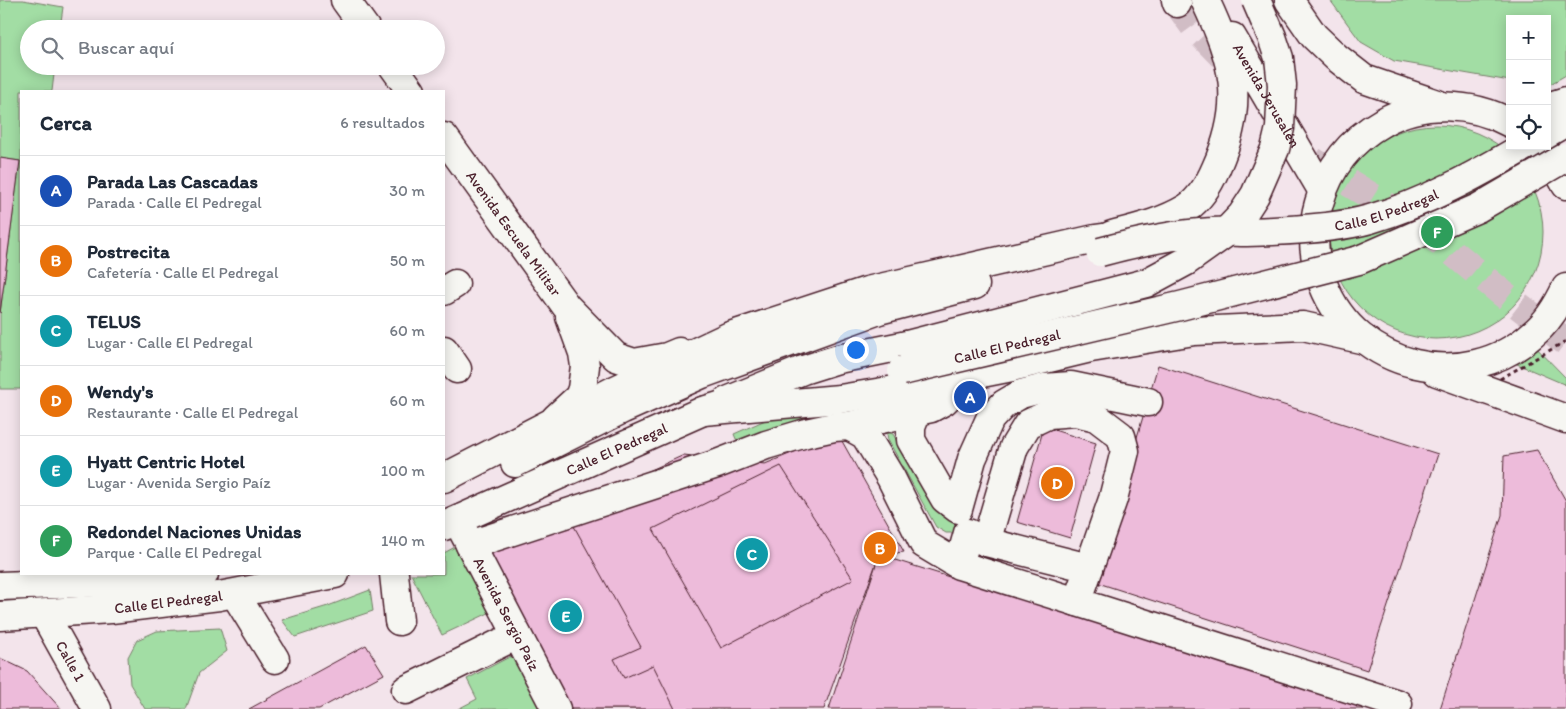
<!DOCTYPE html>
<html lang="es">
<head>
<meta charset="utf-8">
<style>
	body { margin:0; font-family:Itim,sans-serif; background:#f2f2f3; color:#1f2937 }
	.controls { position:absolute; right:15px; top:15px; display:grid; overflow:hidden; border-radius:0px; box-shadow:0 2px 12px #0003 }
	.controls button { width:45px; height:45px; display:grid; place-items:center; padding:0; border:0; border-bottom:1px solid #e0e1e3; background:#fff; color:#1f2937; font:25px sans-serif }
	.you { position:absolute; left:855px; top:349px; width:18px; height:18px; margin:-12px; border:4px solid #fff; border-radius:50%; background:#1a73e8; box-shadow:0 0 0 8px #1a73e833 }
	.badge { display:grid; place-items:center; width:32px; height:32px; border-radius:50%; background:#d93025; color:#fff; font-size:16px; font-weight:700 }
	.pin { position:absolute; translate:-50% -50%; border:2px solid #fff; box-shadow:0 1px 5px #0006 }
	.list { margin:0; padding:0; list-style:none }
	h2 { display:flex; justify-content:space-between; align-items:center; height:65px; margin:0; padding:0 20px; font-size:21px }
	h2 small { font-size:16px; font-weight:400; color:#747a83 }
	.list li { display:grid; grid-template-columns:32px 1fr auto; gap:15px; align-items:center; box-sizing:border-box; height:70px; padding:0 20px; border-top:1px solid #e0e1e3 }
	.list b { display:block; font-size:19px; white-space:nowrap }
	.list p { margin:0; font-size:16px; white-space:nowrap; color:#747a83 }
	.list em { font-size:16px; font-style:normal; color:#747a83 }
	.icon { flex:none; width:28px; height:28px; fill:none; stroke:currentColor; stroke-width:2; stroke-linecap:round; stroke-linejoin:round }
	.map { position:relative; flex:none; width:1566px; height:709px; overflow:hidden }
	.search { position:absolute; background:#fff; box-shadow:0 2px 12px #0003; left:20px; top:20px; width:425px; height:55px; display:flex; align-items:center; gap:12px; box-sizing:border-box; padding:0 18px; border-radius:28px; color:#747a83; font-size:19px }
	.panel { position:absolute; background:#fff; box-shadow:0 2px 12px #0003; left:20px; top:90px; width:425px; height:485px; border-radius:0px }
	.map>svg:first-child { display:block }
</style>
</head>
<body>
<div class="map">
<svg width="1566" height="709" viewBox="0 0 1566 709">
	<rect width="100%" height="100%" fill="#f3e4eb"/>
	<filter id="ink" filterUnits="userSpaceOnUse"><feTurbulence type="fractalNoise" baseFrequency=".02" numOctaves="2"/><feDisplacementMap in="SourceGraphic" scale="10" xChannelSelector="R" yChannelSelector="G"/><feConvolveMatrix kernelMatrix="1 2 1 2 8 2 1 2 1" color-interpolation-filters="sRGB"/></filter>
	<g filter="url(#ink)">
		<g fill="#a2dda4" stroke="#767e68">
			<path d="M0 0H23L63 7 60 29H29V66H55L52 91H21V389H0V313L20 161 0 158Z"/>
			<path d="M1330 0H1566V75L1547 86V19H1510V81L1394 61 1361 42Z"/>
			<circle cx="1436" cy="232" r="107"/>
			<path d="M1523 334 1566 378V385L1496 355Z"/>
			<path d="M779 414H817L821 420 744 442 736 439 734 434Z"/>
			<path d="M889 433 893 434 914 473 934 501 961 521 954 533H946L936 527 888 440 887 434Z"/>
			<path d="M455 547 493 611 442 635 411 574H444V553Z"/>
			<path d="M370 590 373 611 295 637 282 620 328 606Z"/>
			<path d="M220 628 227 651 199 673 186 709H145L130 684 128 657 137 640 157 631Z"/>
			<path d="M517 653 546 709H458L477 699 467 679Z"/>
		</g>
		<g fill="#edbbda" stroke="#4a1f2b">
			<path d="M0 158 20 161 0 313Z"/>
			<path d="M1158 365 1438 454 1367 670 1095 582Z"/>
			<path d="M1044 427 1096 443 1070 538 1017 522Z"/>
			<path d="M838 434 904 552 879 555 824 709H558L471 552 684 455 765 464Z"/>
			<path d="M1537 450 1566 501V709H1440L1502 515 1504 456Z"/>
			<path d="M781 466 853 579 721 648 653 529Z"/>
			<path d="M565 510 641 647 614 659 624 678 653 665 675 709H559L471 552Z"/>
			<path d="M879 555 1372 709H829Z"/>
			<path d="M366 645 384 674 319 709H249Z"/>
			<path d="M0 658 27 671 61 709H0Z"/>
		</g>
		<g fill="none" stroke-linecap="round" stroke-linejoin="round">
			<g stroke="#d1bdc5" stroke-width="28" stroke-dasharray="28 14" stroke-linecap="butt">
				<path d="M1177 3 1195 28 1233 67"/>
				<path d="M1313 161 1422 227 1502 293 1566 342"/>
			</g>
			<defs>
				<g id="minor">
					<path d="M345 0 366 29"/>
					<path d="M393 66 411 91"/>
					<path id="s1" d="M444 137 566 306 616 357 634 363 667 357 679 352"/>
					<path d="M444 291 455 284"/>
					<path d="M444 350 457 369"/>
					<path d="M917 411 911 426V440L945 499 958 509 972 459 990 419 1004 404 1021 394 1044 388 1071 386 1148 402"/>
					<path d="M556 418 579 397 582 389 585 366 583 353 570 317"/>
					<path d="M849 426 865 435 891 478 924 544 959 565 1077 602 1089 568 986 542 968 533 959 565"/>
					<path id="s2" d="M462 529 556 709"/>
					<path d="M986 542 1014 447 1028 424 1049 414 1075 412 1096 417 1121 436 1125 451 1113 499 1089 568"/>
					<path d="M470 545 717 464 766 445 806 433 834 427 849 426 931 408 944 401 958 387 965 377"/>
					<path d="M394 574 399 621"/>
					<path d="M235 594 275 659"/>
					<path d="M1077 602 1398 704"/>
					<path id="s3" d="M44 614 97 709"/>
					<path d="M406 690 517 635"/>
				</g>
				<g id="major">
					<path d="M1176 0 1177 3"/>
					<path d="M1289 0 1314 36 1336 57 1364 79 1437 104"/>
					<path id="s4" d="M1232 37 1322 190"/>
					<path d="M1547 107 1566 101"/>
					<path d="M1510 123C1471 102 1422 100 1383 122 1351 140 1329 167 1319 203 1311 230 1313 258 1323 284 1356 369 1465 395 1533 334 1548 322 1558 305 1566 288"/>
					<path d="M1547 133 1566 122"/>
					<path d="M1540 146 1552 160 1566 185"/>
					<path d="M1112 235C1139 228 1164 222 1187 208 1200 199 1210 182 1216 168 1246 102 1234 62 1205 0"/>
					<path d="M1437 372 1566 419"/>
					<path d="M727 401 803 370 838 359 907 345"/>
					<path d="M703 411 840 399 901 389 1012 367 1091 348 1194 331 1303 326 1365 340"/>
					<path d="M515 463 623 409 702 374 879 310 975 285"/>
					<path d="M444 478 611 392 730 336 867 291 1095 239 1131 234"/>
					<path id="s5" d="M444 526 703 411 719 406"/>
					<path d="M0 586 139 581 204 574"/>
					<path id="s6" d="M0 616 111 609 219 596 335 574"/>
				</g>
			</defs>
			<use href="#minor" stroke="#4a1f2b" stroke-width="31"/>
			<use href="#major" stroke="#4a1f2b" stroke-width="31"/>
			<use href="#minor" stroke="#f6f6f2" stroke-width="28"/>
			<use href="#major" stroke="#f6f6f2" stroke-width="28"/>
			<defs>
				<g id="major-bridge">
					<path id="s7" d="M1100 252C1137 242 1174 234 1212 232 1223 231 1235 232 1246 232 1283 231 1335 229 1370 219 1425 203 1476 175 1525 146"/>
					<path d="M907 345 1146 283 1185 262 1223 235 1242 215 1255 195 1275 149 1280 128 1282 85 1279 58 1272 37 1256 0"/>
					<path id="s8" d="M902 371 1180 306 1359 260 1478 208 1566 157"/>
				</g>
			</defs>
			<use href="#major-bridge" stroke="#4a1f2b" stroke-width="31" stroke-linecap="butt"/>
			<path stroke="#4a1f2b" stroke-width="3" stroke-dasharray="4 4" stroke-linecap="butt" d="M1500 379 1566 341"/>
			<use href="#major-bridge" stroke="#f6f6f2" stroke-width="28"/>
		</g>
	</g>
	<g text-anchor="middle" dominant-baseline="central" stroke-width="4.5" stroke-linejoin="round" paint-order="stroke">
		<g font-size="15" fill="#4a1f2b" stroke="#f6f6f2">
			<text stroke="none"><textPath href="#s4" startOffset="68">Avenida Jerusalén</textPath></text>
			<text stroke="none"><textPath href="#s7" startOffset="291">Calle El Pedregal</textPath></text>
			<text stroke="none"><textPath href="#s1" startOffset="119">Avenida Escuela Militar</textPath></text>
			<text stroke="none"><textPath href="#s8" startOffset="108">Calle El Pedregal</textPath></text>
			<text stroke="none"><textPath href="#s5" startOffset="189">Calle El Pedregal</textPath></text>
			<text stroke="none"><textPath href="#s6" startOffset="169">Calle El Pedregal</textPath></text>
			<text stroke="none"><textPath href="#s2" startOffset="96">Avenida Sergio Paíz</textPath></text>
			<text stroke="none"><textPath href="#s3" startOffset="54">Calle 1</textPath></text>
		</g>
	</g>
</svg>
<div class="controls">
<button>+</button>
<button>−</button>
<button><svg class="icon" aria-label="locate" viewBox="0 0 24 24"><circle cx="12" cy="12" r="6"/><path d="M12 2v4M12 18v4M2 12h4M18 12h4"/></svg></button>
</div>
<div class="you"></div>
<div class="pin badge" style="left:970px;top:397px;background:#1a4fb4">A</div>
<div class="pin badge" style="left:880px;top:548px;background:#e8710a">B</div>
<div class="pin badge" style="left:752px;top:554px;background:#0f9aa8">C</div>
<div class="pin badge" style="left:1057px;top:483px;background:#e8710a">D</div>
<div class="pin badge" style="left:566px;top:616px;background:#0f9aa8">E</div>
<div class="pin badge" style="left:1437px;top:232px;background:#2e9e5b">F</div>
<div class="search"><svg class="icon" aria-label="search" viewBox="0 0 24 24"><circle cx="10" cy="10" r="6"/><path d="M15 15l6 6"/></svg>Buscar aquí</div>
<section class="panel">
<h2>Cerca<small>6 resultados</small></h2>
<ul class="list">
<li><span class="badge" style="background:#1a4fb4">A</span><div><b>Parada Las Cascadas</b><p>Parada · Calle El Pedregal</p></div><em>30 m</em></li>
<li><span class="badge" style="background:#e8710a">B</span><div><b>Postrecita</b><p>Cafetería · Calle El Pedregal</p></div><em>50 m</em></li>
<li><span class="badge" style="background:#0f9aa8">C</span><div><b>TELUS</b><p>Lugar · Calle El Pedregal</p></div><em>60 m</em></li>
<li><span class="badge" style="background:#e8710a">D</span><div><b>Wendy's</b><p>Restaurante · Calle El Pedregal</p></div><em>60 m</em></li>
<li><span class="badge" style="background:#0f9aa8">E</span><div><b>Hyatt Centric Hotel</b><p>Lugar · Avenida Sergio Paíz</p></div><em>100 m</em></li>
<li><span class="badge" style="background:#2e9e5b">F</span><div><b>Redondel Naciones Unidas</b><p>Parque · Calle El Pedregal</p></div><em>140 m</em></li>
</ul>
</section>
</div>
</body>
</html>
